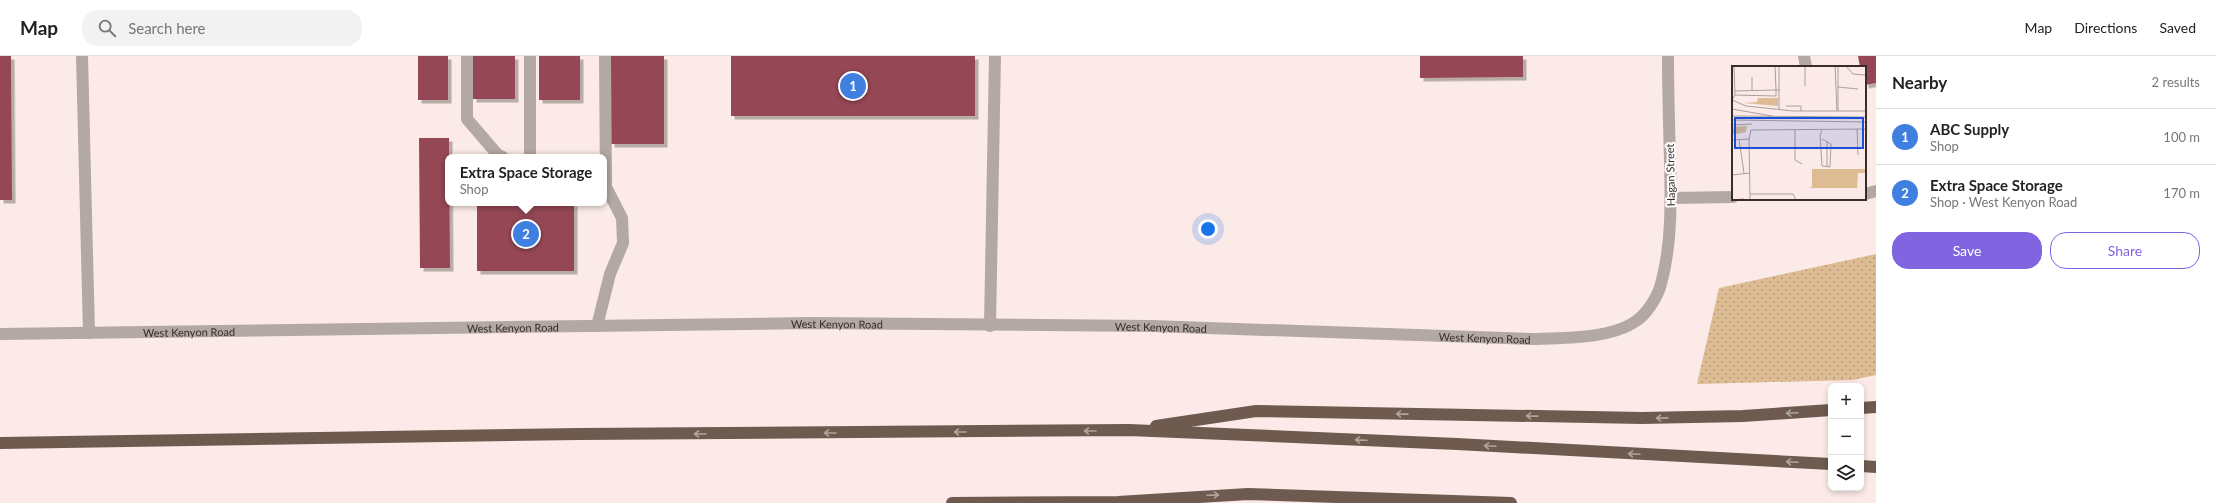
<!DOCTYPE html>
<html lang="en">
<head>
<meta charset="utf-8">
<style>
	body { margin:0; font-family:Lato,sans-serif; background:#f2f2f2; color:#222 }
	.controls { position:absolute; right:12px; bottom:12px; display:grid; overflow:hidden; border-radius:8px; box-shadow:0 2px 6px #0003 }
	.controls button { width:36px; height:36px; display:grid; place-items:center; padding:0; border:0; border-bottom:1px solid #e0e0e0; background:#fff; color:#222; font:20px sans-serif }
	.you { position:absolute; left:1208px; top:173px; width:14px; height:14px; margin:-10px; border:3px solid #fff; border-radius:50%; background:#1a73e8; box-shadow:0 0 0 6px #1a73e833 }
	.badge { display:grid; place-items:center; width:26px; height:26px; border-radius:50%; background:#8164e0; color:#fff; font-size:13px; font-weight:700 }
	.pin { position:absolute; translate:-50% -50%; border:2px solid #fff; box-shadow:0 1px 4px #0006 }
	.popup { position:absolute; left:445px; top:98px; width:162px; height:52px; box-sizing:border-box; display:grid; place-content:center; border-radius:8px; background:#fff; filter:drop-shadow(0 1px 3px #0005); font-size:13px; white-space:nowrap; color:#767676 }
	.popup b { font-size:15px; color:#222 }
	.popup::after { content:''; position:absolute; left:50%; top:100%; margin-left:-8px; border:8px solid transparent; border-top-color:#fff }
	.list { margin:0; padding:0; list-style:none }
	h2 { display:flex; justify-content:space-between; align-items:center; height:52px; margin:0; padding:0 16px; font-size:17px }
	h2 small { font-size:13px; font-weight:400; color:#767676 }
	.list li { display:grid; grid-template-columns:26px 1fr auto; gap:12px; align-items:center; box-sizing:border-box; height:56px; padding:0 16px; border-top:1px solid #e0e0e0 }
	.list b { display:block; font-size:15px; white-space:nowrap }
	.list p { margin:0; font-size:13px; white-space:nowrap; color:#767676 }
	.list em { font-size:13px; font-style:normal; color:#767676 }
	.actions { display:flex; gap:8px; padding:12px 16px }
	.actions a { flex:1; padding:9px 0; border:1px solid #8164e0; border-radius:16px; text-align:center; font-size:14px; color:#8164e0 }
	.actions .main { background:#8164e0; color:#fff }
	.icon { flex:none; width:22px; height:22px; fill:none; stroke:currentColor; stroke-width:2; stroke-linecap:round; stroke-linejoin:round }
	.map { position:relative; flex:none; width:1876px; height:447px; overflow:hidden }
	header { display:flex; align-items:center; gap:24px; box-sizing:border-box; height:56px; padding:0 20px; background:#fff; border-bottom:1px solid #e0e0e0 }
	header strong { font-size:19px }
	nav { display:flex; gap:22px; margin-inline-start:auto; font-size:14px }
	.search { width:280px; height:36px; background:#f2f2f2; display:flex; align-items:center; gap:10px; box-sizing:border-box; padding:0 14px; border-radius:16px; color:#767676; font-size:15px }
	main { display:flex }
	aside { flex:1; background:#fff }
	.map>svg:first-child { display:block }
</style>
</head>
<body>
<header>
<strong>Map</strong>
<div class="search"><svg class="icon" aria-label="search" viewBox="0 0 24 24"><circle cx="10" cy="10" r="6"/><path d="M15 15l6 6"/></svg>Search here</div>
<nav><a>Map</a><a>Directions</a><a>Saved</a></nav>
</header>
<main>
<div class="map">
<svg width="1876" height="447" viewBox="0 0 1876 447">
	<defs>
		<pattern id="green-dots" width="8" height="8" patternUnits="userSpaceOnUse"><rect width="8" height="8" fill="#debc93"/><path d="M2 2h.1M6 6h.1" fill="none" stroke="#b59978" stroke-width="1.8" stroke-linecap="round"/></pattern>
		<filter id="shadow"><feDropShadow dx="3.5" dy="3.5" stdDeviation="0" flood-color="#0004"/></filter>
	</defs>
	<rect width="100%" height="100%" fill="#fbeae7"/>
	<path fill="url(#green-dots)" d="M1876 198V319L1853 324 1697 328 1719 232Z"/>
	<g fill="#954754" filter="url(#shadow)">
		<path d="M0 0H11L12 144H0Z"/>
		<rect x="418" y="0" width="30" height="44"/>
		<rect x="473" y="0" width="42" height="43"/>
		<rect x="539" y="0" width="41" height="44"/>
		<path d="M610 0H664V88H611Z"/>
		<rect x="731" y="0" width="244" height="60"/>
		<path d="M1420 0H1523V21L1420 22Z"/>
		<path d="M1858 0H1876V27L1865 29V11H1860Z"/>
		<path d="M419 82H449L450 212H420Z"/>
		<rect x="477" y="147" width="97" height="68"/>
	</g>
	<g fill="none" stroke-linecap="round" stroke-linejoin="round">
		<g stroke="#b3a8a3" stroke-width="12">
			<path d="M82 0 89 277"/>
			<path d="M467 0V63L497 98 503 101"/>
			<path d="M530 0V101"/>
			<path d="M1804 0 1806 11"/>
			<path d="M1865 138 1876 135"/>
			<path d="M1671 142 1733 141"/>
			<path d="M597 270 610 218 623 187 622 162 606 131 605 0"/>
			<path d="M990 270 995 0"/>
			<path id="s1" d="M0 278 811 267 1151 270 1532 283C1562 282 1611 283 1636 265 1647 258 1658 240 1661 228 1672 188 1671 145 1670 104 1669 69 1668 35 1668 0"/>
		</g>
		<g stroke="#6e5a4e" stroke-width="12">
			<path d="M1861 352 1876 351"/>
			<path d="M1156 370 1256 355 1642 362 1743 360 1831 354"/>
			<path d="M0 387 579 378 1129 374 1457 388 1831 408"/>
			<path d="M1861 410 1876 411"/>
			<path d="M952 447 1118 446 1248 438 1511 447"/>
		</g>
	</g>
	<defs><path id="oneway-shaft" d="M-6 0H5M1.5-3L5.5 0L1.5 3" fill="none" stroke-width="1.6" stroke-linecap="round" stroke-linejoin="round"/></defs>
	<g stroke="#afa49e">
		<use href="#oneway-shaft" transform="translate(1792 357) rotate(177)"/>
		<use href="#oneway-shaft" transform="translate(1402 358) rotate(-179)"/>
		<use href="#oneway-shaft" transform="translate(1532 360) rotate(-179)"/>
		<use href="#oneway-shaft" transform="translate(1662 362) rotate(179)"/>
		<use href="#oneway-shaft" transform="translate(1090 375) rotate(180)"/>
		<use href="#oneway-shaft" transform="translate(960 376) rotate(180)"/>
		<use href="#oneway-shaft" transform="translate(830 377) rotate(180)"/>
		<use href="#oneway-shaft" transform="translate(700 378) rotate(180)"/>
		<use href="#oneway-shaft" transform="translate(1361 384) rotate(-178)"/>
		<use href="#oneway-shaft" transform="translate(1490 390) rotate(-177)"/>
		<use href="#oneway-shaft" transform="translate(1634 398) rotate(-177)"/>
		<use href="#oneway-shaft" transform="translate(1792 406) rotate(-177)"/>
		<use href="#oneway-shaft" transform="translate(1213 439) rotate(-2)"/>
	</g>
	<g text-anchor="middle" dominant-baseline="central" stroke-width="4" stroke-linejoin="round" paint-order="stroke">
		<g font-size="11" fill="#382d2b" stroke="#fff">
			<text transform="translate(1670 119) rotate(-91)">Hagan Street</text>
			<text stroke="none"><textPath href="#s1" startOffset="837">West Kenyon Road</textPath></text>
			<text stroke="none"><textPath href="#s1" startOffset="513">West Kenyon Road</textPath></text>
			<text stroke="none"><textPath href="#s1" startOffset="1161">West Kenyon Road</textPath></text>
			<text stroke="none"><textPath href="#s1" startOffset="189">West Kenyon Road</textPath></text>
			<text stroke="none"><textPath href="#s1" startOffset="1485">West Kenyon Road</textPath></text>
		</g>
	</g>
	<g transform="translate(1732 10)">
		<rect width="134" height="134" fill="#fbeae7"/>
		<path d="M26 32H46V40L11 37 25 36ZM15 60 14 66 0 69V61ZM80 103H134V107H126L125 122H77L80 121Z" fill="#debc93"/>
		<path fill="none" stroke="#ad9e9c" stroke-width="1" d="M73 0V20M103 0 105 45M114 0 121 8 133 9M20 11V25M106 21 126 23M3 25 44 24 43 0M3 29 44 30V24H48M0 34 14 40 61 45H134M0 34 3 29 2 0M54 40H69V45M0 43 40 50M47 44V0M106 45V0M0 50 134 51M0 54 134 56M0 59 20 58M125 63 126 89M63 64V94L70 98M7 73 12 107M90 73 99 78 98 101 90 100 88 69 90 64M0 74 17 73M95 75V101M0 109 18 107M18 128H61L64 134M0 134 12 133M18 134 17 73 19 64 134 63M90 134H110"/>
		<path fill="#1d4ed8" fill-opacity="0.15" stroke="#1d4ed8" stroke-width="2" d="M3 52H131V82H3Z"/>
		<rect width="134" height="134" fill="none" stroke="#382d2b" stroke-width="2"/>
	</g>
</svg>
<div class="controls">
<button>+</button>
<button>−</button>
<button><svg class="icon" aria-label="layers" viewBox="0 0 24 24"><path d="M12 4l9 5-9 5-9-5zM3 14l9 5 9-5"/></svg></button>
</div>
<div class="you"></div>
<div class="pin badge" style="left:853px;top:30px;background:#3f7fe0">1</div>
<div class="pin badge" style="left:526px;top:178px;background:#3f7fe0">2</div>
<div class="popup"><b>Extra Space Storage</b>Shop</div>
</div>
<aside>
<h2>Nearby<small>2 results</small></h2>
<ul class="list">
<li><span class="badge" style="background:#3f7fe0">1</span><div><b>ABC Supply</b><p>Shop</p></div><em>100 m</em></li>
<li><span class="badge" style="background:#3f7fe0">2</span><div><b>Extra Space Storage</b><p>Shop · West Kenyon Road</p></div><em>170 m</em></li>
</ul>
<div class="actions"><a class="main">Save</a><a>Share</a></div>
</aside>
</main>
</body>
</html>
